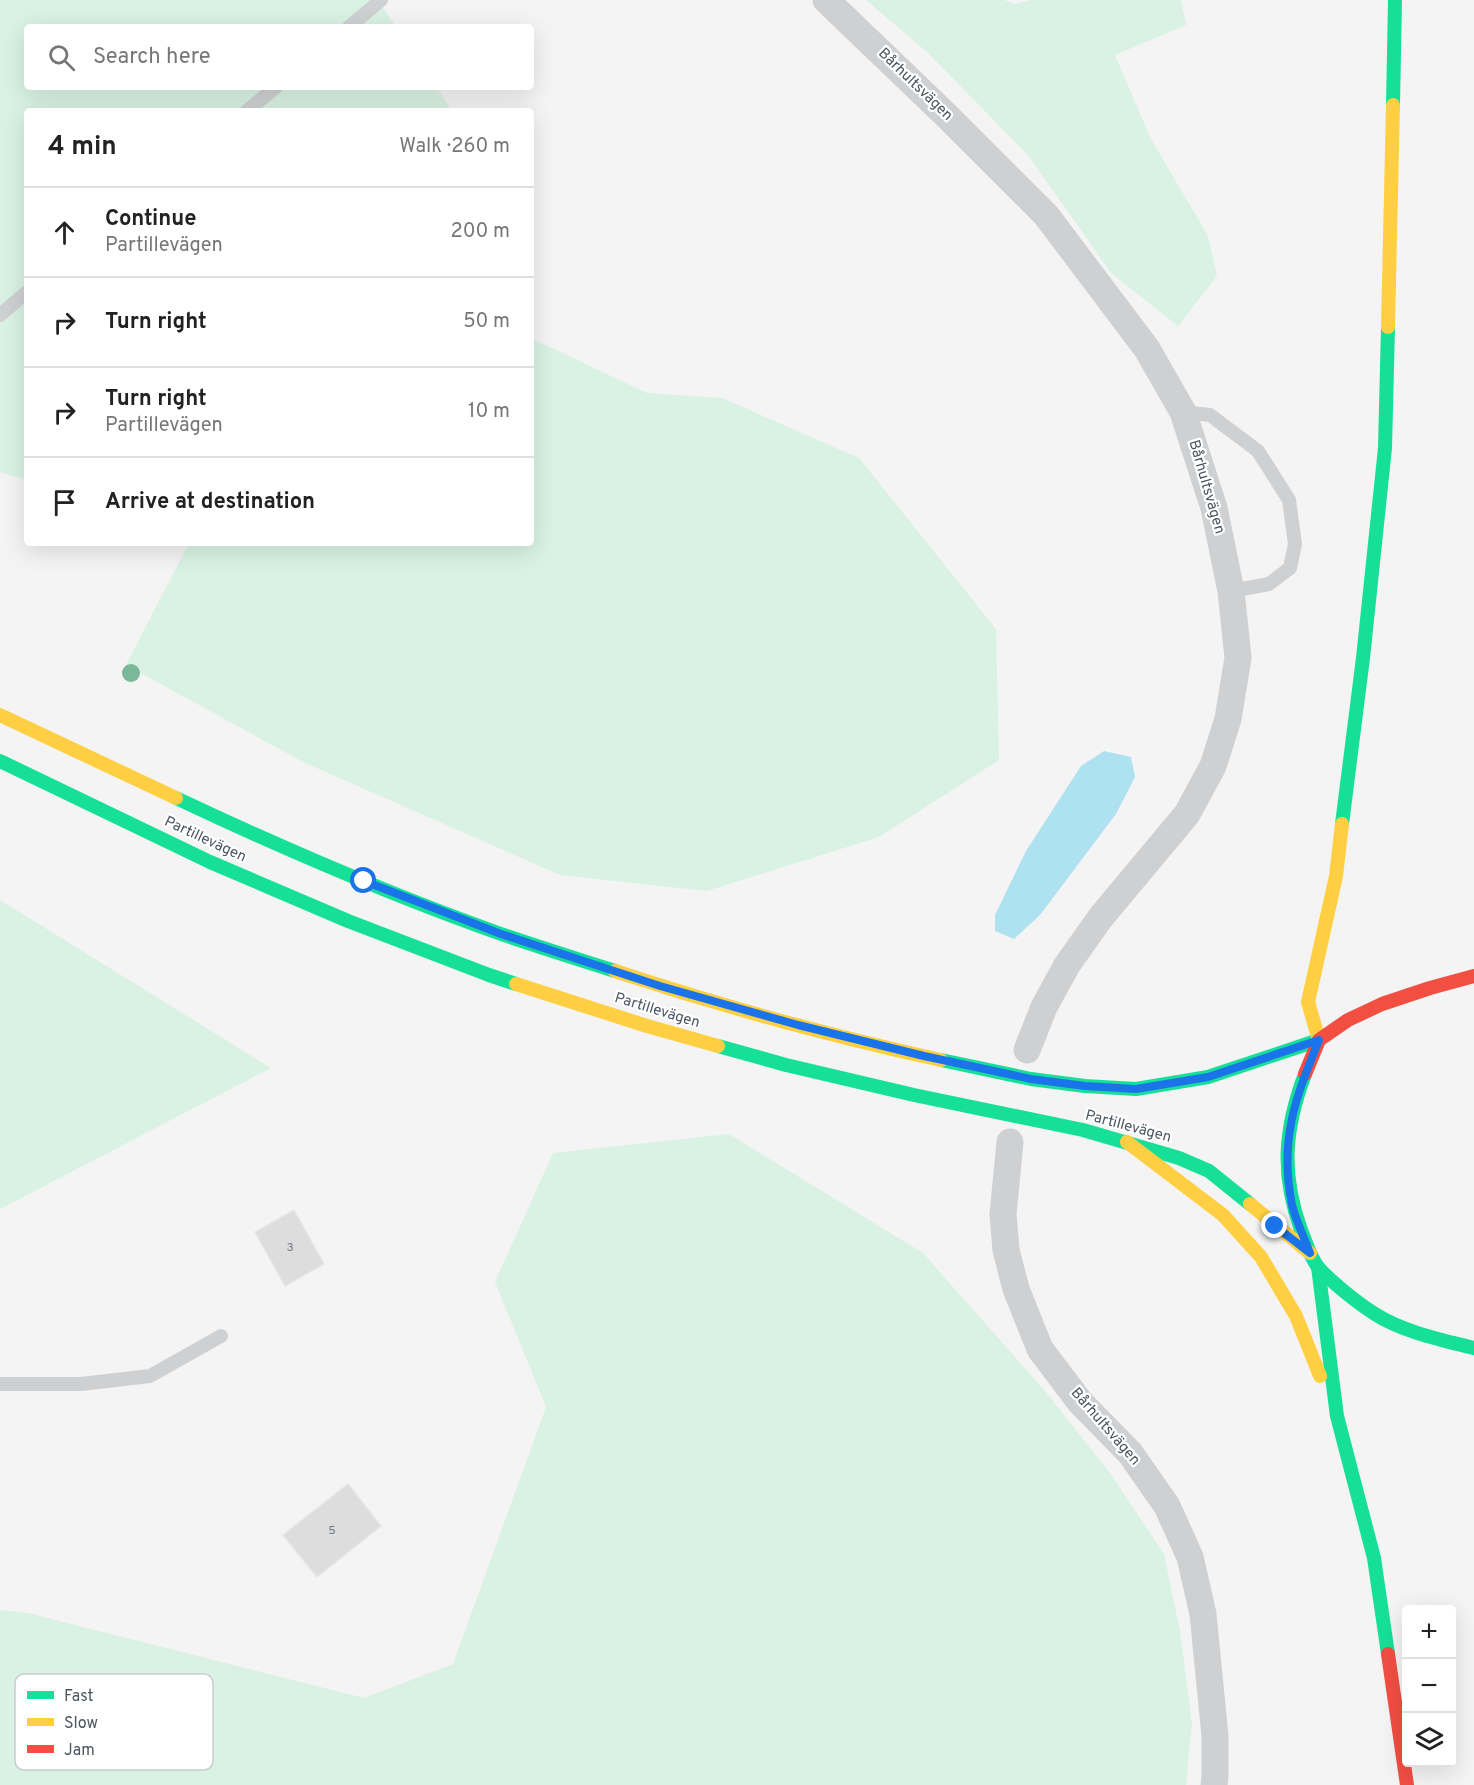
<!DOCTYPE html>
<html lang="en">
<head>
<meta charset="utf-8">
<style>
	body { margin:0; font-family:Overpass,sans-serif; background:#f2f2f2; color:#222 }
	.controls { position:absolute; right:18px; bottom:18px; display:grid; overflow:hidden; border-radius:6px; box-shadow:0 6px 24px #0002 }
	.controls button { width:54px; height:54px; display:grid; place-items:center; padding:0; border:0; border-bottom:2px solid #e0e0e0; background:#fff; color:#222; font:30px sans-serif }
	.stop { position:absolute; width:18px; height:18px; margin:-14px; border:4px solid #1a73e8; border-radius:50%; background:#fff }
	.stop.end { background:#1a73e8; border-color:#fff; box-shadow:0 2px 6px #0008 }
	.list { margin:0; padding:0; list-style:none }
	h2 { display:flex; justify-content:space-between; align-items:center; height:78px; margin:0; padding:0 24px; font-size:26px }
	h2 small { font-size:20px; font-weight:400; color:#767676 }
	.list li { display:grid; grid-template-columns:39px 1fr auto; gap:18px; align-items:center; box-sizing:border-box; height:90px; padding:0 24px; border-top:2px solid #e0e0e0 }
	.list b { display:block; font-size:22px; white-space:nowrap }
	.list p { margin:0; font-size:20px; white-space:nowrap; color:#767676 }
	.list em { font-size:20px; font-style:normal; color:#767676 }
	.icon { flex:none; width:33px; height:33px; fill:none; stroke:currentColor; stroke-width:2; stroke-linecap:round; stroke-linejoin:round }
	.map { position:relative; flex:none; width:1474px; height:1785px; overflow:hidden }
	.search { position:absolute; background:#fff; box-shadow:0 6px 24px #0002; left:24px; top:24px; width:510px; height:66px; display:flex; align-items:center; gap:15px; box-sizing:border-box; padding:0 21px; border-radius:6px; color:#767676; font-size:22px }
	.panel { position:absolute; background:#fff; box-shadow:0 6px 24px #0002; left:24px; top:108px; width:510px; height:438px; border-radius:6px }
	.map>svg:first-child { display:block }
</style>
</head>
<body>
<div class="map">
<svg width="1474" height="1785" viewBox="0 0 1474 1785">
	<rect width="100%" height="100%" fill="#f4f4f4"/>
	<g fill="#d9f2e3">
		<path d="M0 0H378L396 27H27V87H436L452 111H27V480L0 472Z"/>
		<path d="M866 0H1004L1015 4 1031 0H1181L1186 25 1115 55 1151 139 1208 236 1217 276 1178 326 1112 274 1027 154 928 53Z"/>
		<path d="M531 338 647 393 722 398 859 458 996 629 999 760 879 837 707 891 560 875 303 762 126 665 189 543H531Z"/>
		<path d="M0 900 271 1068 0 1209Z"/>
		<path d="M729 1134 923 1253 1045 1391 1110 1473 1164 1554 1180 1631 1192 1723 1186 1785H0V1610L28 1613 364 1698 453 1664 546 1407 495 1282 553 1153Z"/>
	</g>
	<path fill="#aee2f0" d="M1104 751 1131 757 1135 777 1116 814 1040 915 1014 939 995 931V915L1026 851 1081 766Z"/>
	<g fill="#ddddde" stroke="#e5e6e7" stroke-width="1.5">
		<path d="M294 1210 324 1264 285 1286 255 1232Z"/>
		<path d="M348 1484 381 1526 317 1577 283 1535Z"/>
	</g>
	<g fill="none" stroke-linecap="round" stroke-linejoin="round">
		<g stroke="#ced0d2" stroke-width="14">
			<path d="M349 27 381 0"/>
			<path d="M247 111 276 87"/>
			<path d="M0 315 27 292"/>
			<path d="M1183 412 1210 415 1258 451 1289 500 1295 544 1290 568 1269 584 1231 591"/>
			<path d="M0 1384H81L150 1376 221 1336"/>
		</g>
		<g stroke="#ced0d2" stroke-width="27">
			<path d="M826 0 947 116 1046 215 1147 349 1183 412 1214 508 1231 591 1238 658 1228 719 1213 766 1187 814 1101 917 1067 965 1044 1007 1027 1050"/>
			<path d="M1010 1142 1003 1214 1006 1250 1016 1289 1040 1349 1080 1402 1130 1453 1167 1506 1190 1557 1203 1614 1215 1736V1777L1214 1785"/>
		</g>
		<g stroke="#16e098" stroke-width="14">
			<path d="M1393 105 1395 0"/>
			<path d="M0 761 210 862 348 921 489 975 516 984"/>
			<path d="M176 798C282 848 391 895 501 934 539 947 577 959 615 971"/>
			<path d="M1342 824 1363 658 1385 448 1388 327"/>
			<path d="M718 1046 786 1065 914 1095 1083 1130 1179 1158 1209 1171 1250 1204"/>
			<path d="M941 1060 1031 1079 1085 1086 1136 1089 1208 1077 1319 1040"/>
			<path d="M1305 1074C1284 1130 1281 1174 1301 1230 1306 1242 1310 1257 1318 1267 1331 1282 1359 1304 1375 1314 1403 1332 1442 1340 1474 1348"/>
			<path d="M1318 1267 1337 1416 1374 1558 1388 1654"/>
		</g>
		<g stroke="#ffcf43" stroke-width="14">
			<path d="M1388 327 1393 105"/>
			<path d="M0 715 176 798"/>
			<path d="M615 971C721 1006 831 1036 941 1060"/>
			<path d="M516 984 647 1026 718 1046"/>
			<path d="M1319 1040 1308 1002 1336 876 1342 824"/>
			<path d="M1127 1142 1223 1215 1261 1257 1296 1316 1320 1376"/>
			<path d="M1250 1204 1310 1253"/>
		</g>
		<g stroke="#f24e42" stroke-width="14">
			<path d="M1305 1074 1319 1040 1348 1020 1382 1004 1430 988 1474 976"/>
			<path d="M1388 1654 1407 1785"/>
		</g>
	</g>
	<circle fill="#7ab899" cx="131" cy="673" r="9"/>
	<g fill="none" stroke-linecap="round" stroke-linejoin="round">
		<path stroke="#1a73e8" stroke-width="8" d="M364 881 501 934 660 986 798 1025 924 1056 1031 1079 1085 1086 1136 1089 1208 1077 1319 1040C1295 1099 1279 1140 1292 1205 1296 1221 1304 1237 1310 1253L1275 1226"/>
	</g>
	<g text-anchor="middle" dominant-baseline="central" stroke-width="4.5" stroke-linejoin="round" paint-order="stroke">
		<g font-size="12" fill="#707881">
			<text x="290" y="1248">3</text>
			<text x="332" y="1531">5</text>
		</g>
		<g font-size="15" fill="#4a5661" stroke="#fff">
			<text transform="translate(915 85) rotate(44)">Bårhultsvägen</text>
			<text transform="translate(1206 487) rotate(74)">Bårhultsvägen</text>
			<text transform="translate(205 840) rotate(25)">Partillevägen</text>
			<text transform="translate(657 1011) rotate(17)">Partillevägen</text>
			<text transform="translate(1128 1127) rotate(15)">Partillevägen</text>
			<text transform="translate(1105 1427) rotate(49)">Bårhultsvägen</text>
		</g>
	</g>
	<rect x="15" y="1674" width="198" height="96" rx="9" fill="#fff" stroke="#c9ccd0" stroke-width="1.5"/>
	<rect x="27" y="1691" width="27" height="8" fill="#16e098"/>
	<rect x="27" y="1718" width="27" height="8" fill="#ffcf43"/>
	<rect x="27" y="1745" width="27" height="8" fill="#f24e42"/>
	<g font-size="16" fill="#4a5661">
		<text x="64" y="1701">Fast</text>
		<text x="64" y="1728">Slow</text>
		<text x="64" y="1755">Jam</text>
	</g>
</svg>
<div class="controls">
<button>+</button>
<button>−</button>
<button><svg class="icon" aria-label="layers" viewBox="0 0 24 24"><path d="M12 4l9 5-9 5-9-5zM3 14l9 5 9-5"/></svg></button>
</div>
<div class="stop" style="left:364px;top:881px"></div>
<div class="stop end" style="left:1275px;top:1226px"></div>
<div class="search"><svg class="icon" aria-label="search" viewBox="0 0 24 24"><circle cx="10" cy="10" r="6"/><path d="M15 15l6 6"/></svg>Search here</div>
<section class="panel">
<h2>4 min<small>Walk · 260 m</small></h2>
<ul class="list">
<li><svg class="icon" aria-label="ahead" viewBox="0 0 24 24"><path d="M12 20V5M6 11l6-6 6 6"/></svg><div><b>Continue</b><p>Partillevägen</p></div><em>200 m</em></li>
<li><svg class="icon" aria-label="right" viewBox="0 0 24 24"><path d="M7 20v-9h11M14 6l5 5-5 5"/></svg><div><b>Turn right</b></div><em>50 m</em></li>
<li><svg class="icon" aria-label="right" viewBox="0 0 24 24"><path d="M7 20v-9h11M14 6l5 5-5 5"/></svg><div><b>Turn right</b><p>Partillevägen</p></div><em>10 m</em></li>
<li><svg class="icon" aria-label="arrive" viewBox="0 0 24 24"><path d="M6 21V4h12l-3 4 3 4H6"/></svg><div><b>Arrive at destination</b></div></li>
</ul>
</section>
</div>
</body>
</html>
